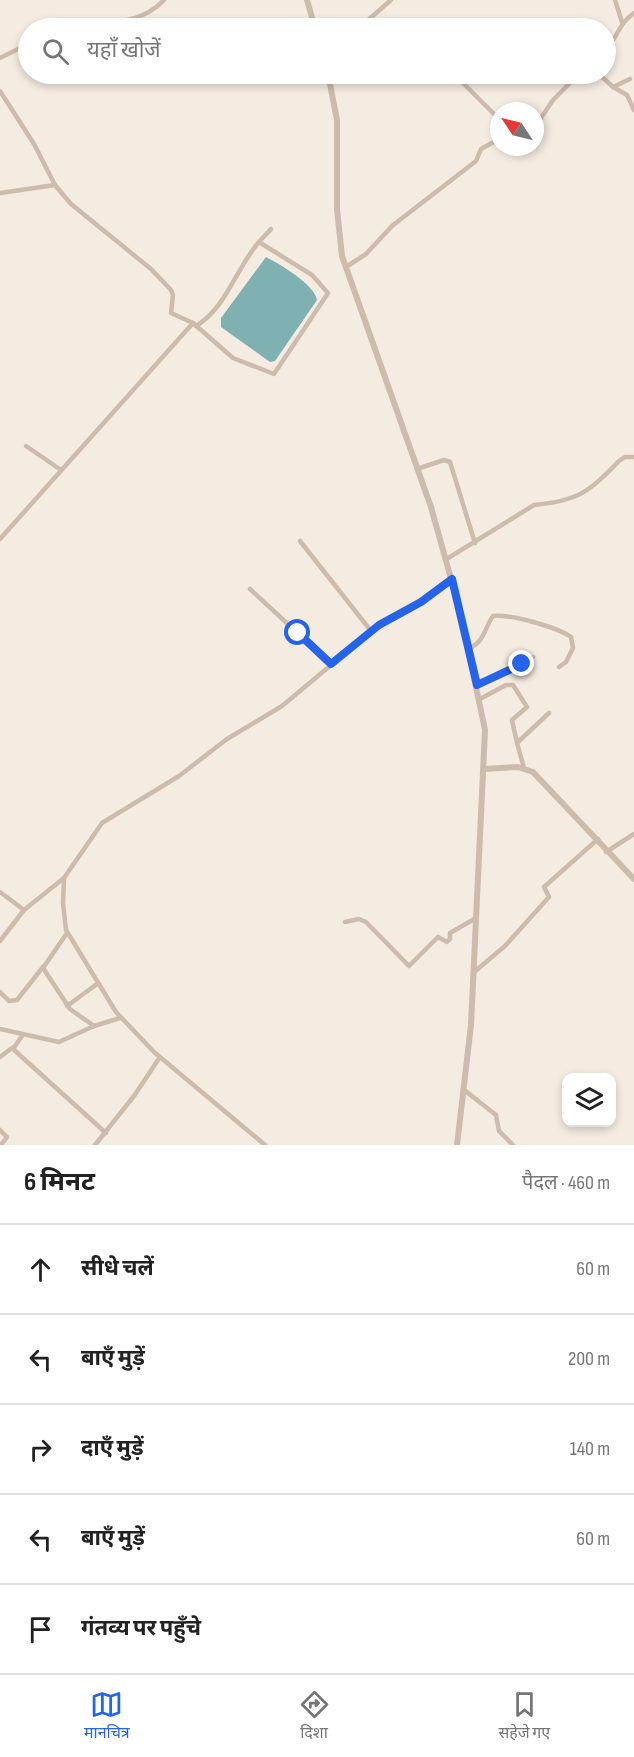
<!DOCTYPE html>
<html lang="hi">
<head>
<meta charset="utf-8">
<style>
	body { margin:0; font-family:"Sofia Sans Condensed","Noto Sans Devanagari",sans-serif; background:#f6f6f6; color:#222 }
	.controls { position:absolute; right:18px; bottom:18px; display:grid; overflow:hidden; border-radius:12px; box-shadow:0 3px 9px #0003 }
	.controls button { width:54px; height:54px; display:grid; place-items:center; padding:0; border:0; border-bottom:2px solid #e0e0e0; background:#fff; color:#222; font:30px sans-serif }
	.compass { position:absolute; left:490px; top:102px; width:54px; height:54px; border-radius:50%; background:#fff; box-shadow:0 3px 9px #0003; rotate:305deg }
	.stop { position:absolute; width:18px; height:18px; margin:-14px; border:4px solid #2563eb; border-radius:50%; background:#fff }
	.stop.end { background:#2563eb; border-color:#fff; box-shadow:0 2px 6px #0008 }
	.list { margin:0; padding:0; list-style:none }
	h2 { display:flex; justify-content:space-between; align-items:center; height:78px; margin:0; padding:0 24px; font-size:26px }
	h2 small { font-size:20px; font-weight:400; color:#767676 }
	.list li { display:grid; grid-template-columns:39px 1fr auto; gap:18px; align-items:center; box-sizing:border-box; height:90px; padding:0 24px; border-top:2px solid #e0e0e0 }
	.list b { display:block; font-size:22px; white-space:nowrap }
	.list em { font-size:20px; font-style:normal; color:#767676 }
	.icon { flex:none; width:33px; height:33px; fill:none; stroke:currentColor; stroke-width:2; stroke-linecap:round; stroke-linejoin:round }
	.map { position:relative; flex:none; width:634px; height:1145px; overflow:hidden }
	.search { position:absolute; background:#fff; box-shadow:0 3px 9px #0003; left:18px; right:18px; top:18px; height:66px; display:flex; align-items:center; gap:15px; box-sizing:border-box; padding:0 21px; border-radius:33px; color:#767676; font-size:22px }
	.sheet { height:528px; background:#fff }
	nav { display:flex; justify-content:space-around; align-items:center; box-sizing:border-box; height:84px; border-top:2px solid #e0e0e0; background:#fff; font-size:16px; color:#767676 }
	nav a { display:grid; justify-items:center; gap:3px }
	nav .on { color:#2563eb }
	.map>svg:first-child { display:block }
</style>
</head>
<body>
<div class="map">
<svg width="634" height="1145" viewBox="0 0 634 1145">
	<rect width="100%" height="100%" fill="#f4ebe1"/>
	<path fill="#7fb0b2" d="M266 257C281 265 314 284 317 300L275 361 270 362 221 327V318Z"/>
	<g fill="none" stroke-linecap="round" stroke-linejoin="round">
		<g stroke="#cdbbac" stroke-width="4.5">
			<path d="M615 0 622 22"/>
			<path d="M74 28C105 21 140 26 164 0"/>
			<path d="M359 28 391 0"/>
			<path d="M606 49C618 37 619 23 634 13"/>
			<path d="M0 58 22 47 28 41"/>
			<path d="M454 74 499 119"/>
			<path d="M599 74 613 87 630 79"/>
			<path d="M613 87 627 95 634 110"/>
			<path d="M0 91 34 144 55 185 71 204 151 269 171 290 173 295 171 313 193 323 233 358 274 374 328 293 312 275 259 242"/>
			<path d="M535 127 553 100 579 74"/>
			<path d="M0 193 55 185"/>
			<path d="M346 267 366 254 392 226 476 161 481 149 499 139"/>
			<path d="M196 326C226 308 236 269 258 243 262 238 267 234 271 229"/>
			<path d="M26 446 61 470"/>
			<path d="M417 469 444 460 450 462 475 543"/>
			<path d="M0 539 193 323"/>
			<path d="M300 541 371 631"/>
			<path d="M445 560 534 505C578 501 589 492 619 461L625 457H634"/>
			<path d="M250 589 331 664"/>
			<path d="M469 648C484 643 485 627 493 616 510 614 557 627 571 637L573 648 566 662 559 667"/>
			<path d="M477 685 510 671 533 657"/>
			<path d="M480 699 506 685H513L527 707 512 720 517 743"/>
			<path d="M524 768 517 743 549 713"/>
			<path d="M606 852 634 834"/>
			<path d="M64 878 63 903 66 930 116 1012 154 1052 265 1145"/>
			<path d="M0 892 24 910"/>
			<path d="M345 922 359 919 366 922 409 966 438 937 447 942 450 939V933L476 918"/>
			<path d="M67 933 43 968 70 1009 94 1026"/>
			<path d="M0 941 24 910 64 878 102 823 179 776 227 739 282 706 379 625 421 602 441 586 448 585 451 580"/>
			<path d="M473 973 505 946 549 897 544 887 598 839"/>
			<path d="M0 992 9 1001 17 1000 43 967"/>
			<path d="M67 1006 97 984"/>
			<path d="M0 1029 59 1042 94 1026 120 1018"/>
			<path d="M22 1036 13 1049 106 1133"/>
			<path d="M0 1057 12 1048"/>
			<path d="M463 1089 496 1115 499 1131 513 1145"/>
			<path d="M0 1130 7 1137 1 1145"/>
			<path d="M95 1145 134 1096 160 1057"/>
		</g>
		<g stroke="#cdbbac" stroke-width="6">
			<path d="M307 0 315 28"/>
			<path d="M328 74 337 120V209L342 256 431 507 460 611 485 730 471 1025 457 1145"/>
			<path d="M484 769 518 767 533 772 634 879"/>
		</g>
	</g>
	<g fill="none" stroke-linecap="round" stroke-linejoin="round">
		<path stroke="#2563eb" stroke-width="8" d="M298 633 331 664 379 625 421 602 452 579 477 685 522 664"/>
	</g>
</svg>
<div class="controls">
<button><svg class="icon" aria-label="layers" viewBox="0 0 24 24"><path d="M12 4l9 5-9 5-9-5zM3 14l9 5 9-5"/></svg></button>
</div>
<svg class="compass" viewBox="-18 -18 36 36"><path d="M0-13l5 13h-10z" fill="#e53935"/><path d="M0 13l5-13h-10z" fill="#767676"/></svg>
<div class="stop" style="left:298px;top:633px"></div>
<div class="stop end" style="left:522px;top:664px"></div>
<div class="search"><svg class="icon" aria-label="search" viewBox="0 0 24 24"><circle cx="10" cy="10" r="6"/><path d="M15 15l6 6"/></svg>यहाँ खोजें</div>
</div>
<section class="sheet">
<h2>6 मिनट<small>पैदल · 460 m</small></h2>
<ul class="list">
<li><svg class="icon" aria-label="ahead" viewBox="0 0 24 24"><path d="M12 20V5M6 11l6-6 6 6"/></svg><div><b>सीधे चलें</b></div><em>60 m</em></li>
<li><svg class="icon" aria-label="left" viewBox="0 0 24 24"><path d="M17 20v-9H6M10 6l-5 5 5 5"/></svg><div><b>बाएँ मुड़ें</b></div><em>200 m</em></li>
<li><svg class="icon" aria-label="right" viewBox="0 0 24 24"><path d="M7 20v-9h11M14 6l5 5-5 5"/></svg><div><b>दाएँ मुड़ें</b></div><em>140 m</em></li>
<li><svg class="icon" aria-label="left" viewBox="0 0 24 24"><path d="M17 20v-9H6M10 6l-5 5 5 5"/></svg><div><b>बाएँ मुड़ें</b></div><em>60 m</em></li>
<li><svg class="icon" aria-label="arrive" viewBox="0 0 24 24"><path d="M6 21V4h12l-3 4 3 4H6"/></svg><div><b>गंतव्य पर पहुँचे</b></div></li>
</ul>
</section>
<nav>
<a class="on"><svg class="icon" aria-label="map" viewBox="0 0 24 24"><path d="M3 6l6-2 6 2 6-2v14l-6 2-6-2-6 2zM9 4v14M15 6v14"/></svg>मानचित्र</a>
<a><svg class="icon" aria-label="directions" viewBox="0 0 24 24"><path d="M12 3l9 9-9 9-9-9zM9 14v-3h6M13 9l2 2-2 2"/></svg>दिशा</a>
<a><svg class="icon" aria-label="saved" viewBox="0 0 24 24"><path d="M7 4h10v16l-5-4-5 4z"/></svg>सहेजे गए</a>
</nav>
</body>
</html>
